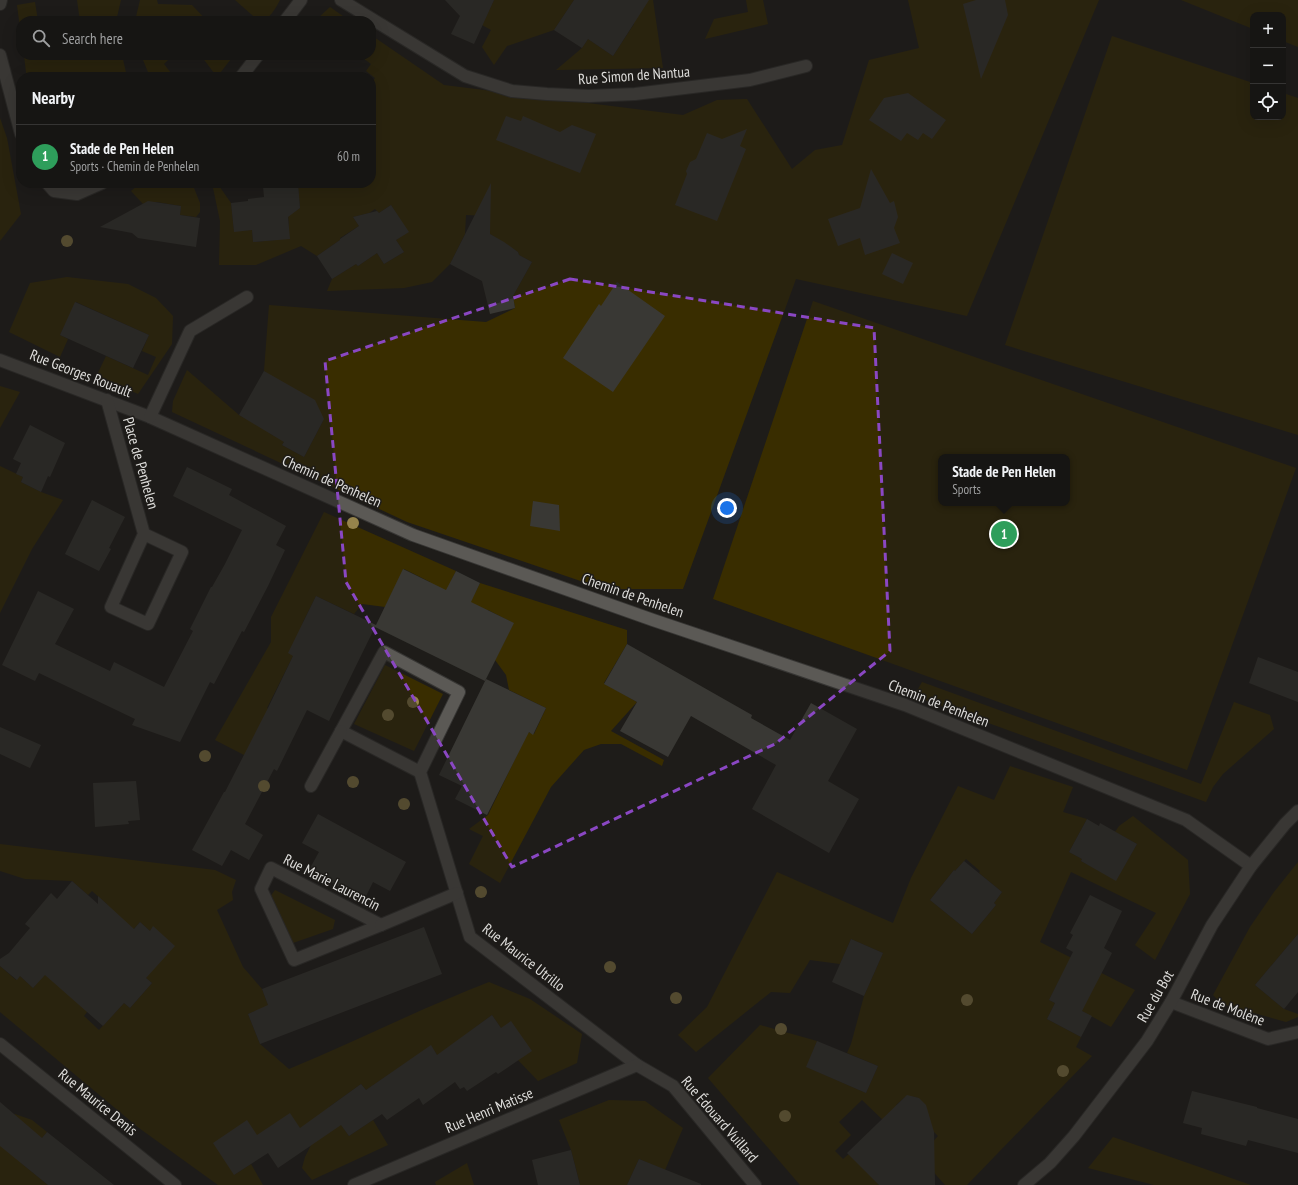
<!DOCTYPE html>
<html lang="en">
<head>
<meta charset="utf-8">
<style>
	body { margin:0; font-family:"PT Sans Narrow",sans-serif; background:#1f1e1c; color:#f1f3f6 }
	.controls { position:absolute; right:12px; top:12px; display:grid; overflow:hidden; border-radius:8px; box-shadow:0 4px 16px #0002 }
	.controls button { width:36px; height:36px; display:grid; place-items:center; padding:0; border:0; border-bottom:1px solid #353433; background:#161513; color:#f1f3f6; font:20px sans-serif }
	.you { position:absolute; left:727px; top:508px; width:14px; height:14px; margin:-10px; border:3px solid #fff; border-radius:50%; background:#1a73e8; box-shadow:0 0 0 6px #1a73e833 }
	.badge { display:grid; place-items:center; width:26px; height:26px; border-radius:50%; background:#d93025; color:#fff; font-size:13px; font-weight:700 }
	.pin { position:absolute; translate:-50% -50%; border:2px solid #fff; box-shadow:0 1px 4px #0006 }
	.popup { position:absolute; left:938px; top:454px; width:132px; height:52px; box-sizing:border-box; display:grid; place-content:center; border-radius:8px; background:#161513; filter:drop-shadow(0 1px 3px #0005); font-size:13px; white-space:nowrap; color:#9e9fa0 }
	.popup b { font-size:15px; color:#f1f3f6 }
	.popup::after { content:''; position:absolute; left:50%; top:100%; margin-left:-8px; border:8px solid transparent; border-top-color:#161513 }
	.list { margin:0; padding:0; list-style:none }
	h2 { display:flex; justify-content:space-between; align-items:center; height:52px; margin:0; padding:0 16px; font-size:17px }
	h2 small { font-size:13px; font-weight:400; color:#9e9fa0 }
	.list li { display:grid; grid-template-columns:26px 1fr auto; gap:12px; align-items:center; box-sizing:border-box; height:64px; padding:0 16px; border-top:1px solid #353433 }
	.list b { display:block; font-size:15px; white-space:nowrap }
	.list p { margin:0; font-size:13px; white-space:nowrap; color:#9e9fa0 }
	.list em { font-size:13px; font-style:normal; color:#9e9fa0 }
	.icon { flex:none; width:22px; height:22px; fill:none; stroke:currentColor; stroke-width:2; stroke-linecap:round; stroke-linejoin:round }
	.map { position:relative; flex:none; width:1298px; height:1185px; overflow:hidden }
	.search { position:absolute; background:#161513; box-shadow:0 4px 16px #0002; left:16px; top:16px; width:360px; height:44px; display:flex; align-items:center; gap:10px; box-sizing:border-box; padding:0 14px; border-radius:16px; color:#9e9fa0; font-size:15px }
	.panel { position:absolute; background:#161513; box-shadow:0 4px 16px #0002; left:16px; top:72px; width:360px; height:116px; border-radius:16px }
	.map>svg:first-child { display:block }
</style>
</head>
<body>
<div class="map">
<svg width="1298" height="1185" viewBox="0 0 1298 1185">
	<rect width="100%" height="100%" fill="#1e1c19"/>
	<g fill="#392d00" fill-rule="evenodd">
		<path d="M77 0H121L117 17 118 21H80Z"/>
		<path d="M140 0H157L158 4 192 5 207 21H135Z"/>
		<path d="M235 0H280C275 9 270 20 259 21Z"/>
		<path d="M494 0H574L554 30 507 46 494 65 482 47 491 30 482 25Z"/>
		<path d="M634 0H653L663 68 556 70 582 48 588 39 613 56 634 24Z"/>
		<path d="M746 0H763L768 24 705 39 714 19 748 12Z"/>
		<path d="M908 0H1099L967 316 796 279 683 589H604L407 522 172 412 173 401 187 370 239 415 270 432 269 433 274 436 286 438 282 445 304 457 323 421 320 414 264 371 269 305 486 322 515 308 513 296 532 262 519 255 518 252 490 234V216L466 215 465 234 450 264 432 282 404 288 327 291 332 279 356 264 358 266 377 253 384 264 404 252 396 240 408 232 391 205 379 213 375 209 369 213 353 217 359 226 340 238V240L317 256 301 246 256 265H219L220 221 212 183H217L231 203 234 231 252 230 253 242 276 240 289 228 288 213 294 212 300 208 298 186 291 183H371V84L375 78 366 71 371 64 359 55H371V35L444 85 683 115 717 100 747 99 792 169 815 150 842 145 869 60 919 48Z"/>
		<path d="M1181 0H1298V47L1283 41V15H1253V29Z"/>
		<path d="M35 2 38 21H21V35L17 5Z"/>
		<path d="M330 7 350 21H315Z"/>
		<path d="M1112 36 1253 83V117H1283V93L1298 98V435L1005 345Z"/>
		<path d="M24 55H122L127 77H28L26 72Z"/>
		<path d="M141 55H173L164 64 174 77H150Z"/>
		<path d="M205 55H234L217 77 202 57Z"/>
		<path d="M0 118 7 138 21 214 0 241Z"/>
		<path d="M141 183H192L200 203V212L196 217 180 215 181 206 157 202 143 204 131 191Z"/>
		<path d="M67 277 128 284 156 298 173 316 172 344 138 394 97 375 106 356 148 375 156 357 142 351 149 335 76 302 60 335 68 339 60 357 9 332 30 283Z"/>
		<path d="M813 301 1296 468 1187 770 713 599ZM941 457H1067V503H941Z"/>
		<path d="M0 386 20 392 0 428Z"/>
		<path d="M0 466 23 477 21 482 41 492 63 500 32 549 0 613Z"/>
		<path d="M324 512 456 571 451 581 475 593 480 583 627 630V644L604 683 637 702 611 731 664 760 662 766 621 744H601L584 750 551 787 500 883 469 864 483 836 469 829 488 815 528 732 534 734 546 708 509 690 506 675 495 660 513 623 488 610 481 623 424 595 430 582 404 569 385 607 362 604 354 614 316 596 303 622 293 656 267 708 300 724 244 755 215 740 271 642V617Z"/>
		<path d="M385 665 443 694 414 751 354 724Z"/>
		<path d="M922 682 1201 784 1234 702 1270 715 1274 729 1223 774 1213 787 1206 802 914 696Z"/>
		<path d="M1010 766 1073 787 1063 812 1087 819 1069 852 1082 859 1081 861 1116 880 1137 844 1115 832 1119 826 1133 816 1188 860 1190 894 1155 960 1135 945 1156 913 1071 872 1040 942 1135 990 1111 1027 1082 1011 1066 967 1049 1000 1055 1003 1047 1019 1081 1037 1076 1047 1092 1056 967 1185H945L929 1167 928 1147 938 1136 922 1120 919 1098 910 1096 907 1098 905 1097 896 1105 897 1107 884 1121 862 1100 839 1122 851 1135 835 1151 843 1159 850 1153 879 1181 877 1183 879 1185H800L708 1078 760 1025 817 1041 807 1067 866 1093 878 1066 847 1053 851 1044 864 996 883 953 851 939 840 964 810 960 790 993 771 992 696 1052 678 1035 707 1007 777 872 893 923 911 878 958 786 994 800ZM966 859 980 871 979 873 1002 892 994 903 996 905 972 934 930 900 954 870 955 871Z"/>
		<path d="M0 844 215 870 236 880 232 892 233 900 217 910 243 967 262 989 270 1010 260 1009 248 1014 260 1044 289 1069C356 1041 422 1008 489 982L530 999 582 1034 577 1063 538 1081 518 1060 501 1028 492 1015 469 1032 440 1059 431 1046 366 1090 361 1084 329 1107 349 1136 373 1120 388 1145 312 1180 302 1168 305 1157 311 1145 290 1114 234 1175 251 1164 263 1185H218L139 1128 0 1012V966L16 980 20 976 33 988 61 956 87 1012 84 1016 99 1030 124 1003 130 1008 152 983 146 978 153 927 150 931 140 922 115 950 107 904 92 891 88 895 72 881 25 879 0 871Z"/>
		<path d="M1298 862V934L1255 985 1284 1009 1298 1014V1017L1286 1022 1222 1004 1213 995 1250 927 1274 892Z"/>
		<path d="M275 890 335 920 333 929 293 943 270 897Z"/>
		<path d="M609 1100 645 1101 683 1128 665 1170 639 1159 627 1185H577L580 1184 571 1150 559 1120Z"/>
		<path d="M15 1114 32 1120 47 1132 21 1163 48 1185H0V1132Z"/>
		<path d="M1113 1137 1251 1185H1154L1088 1168Z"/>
		<path d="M467 1163 474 1185H436L435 1182Z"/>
	</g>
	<g fill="#393834">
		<path d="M445 0H494L474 44 451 34 460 16Z"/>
		<path d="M574 0H649L613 56 588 39 582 48 554 30Z"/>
		<path d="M976 0H1005L1008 15 981 79 963 4Z"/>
		<path d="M908 93 946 120 932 139 923 133 918 140 907 133 901 141 869 120 884 98Z"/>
		<path d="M506 116 521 121 523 116 560 132 572 125 596 134 580 173 496 140Z"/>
		<path d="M747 129 740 146 746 149 717 221 675 205 687 174 686 171 690 162 696 159 707 133 722 139Z"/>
		<path d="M871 169 890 203 894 201 898 217 894 228 900 243 865 255 860 238 838 246 828 219 860 208Z"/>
		<path d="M285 183H298L300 208 288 217 290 239 253 242 252 230 234 232 231 203 248 201V199L264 197 263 186Z"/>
		<path d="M491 183 490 234 504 242 518 252 519 255 532 262 513 296 515 308 490 314 482 281 450 264Z"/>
		<path d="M148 201 181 206 180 215 200 218 196 247 138 238 132 233 100 227Z"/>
		<path d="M391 205 409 232 396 240 404 252 384 264 377 253 358 266 356 264 332 279 317 256 340 240V239L359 226 353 217 377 211 379 213Z"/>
		<path d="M892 253 913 263 903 284 882 274Z"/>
		<path d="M617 282 665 316 613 392 563 358 599 304 601 306Z"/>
		<path d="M75 302 149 335 133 368 60 335Z"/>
		<path d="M264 371 315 400 324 419 304 457 282 445 284 442 239 415Z"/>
		<path d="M30 425 65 443 50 477 48 476 41 492 21 482 23 477 16 474 21 463 13 459Z"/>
		<path d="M187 467 232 489 229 495 286 526 276 545 285 550 268 586 244 632 242 631 214 684 210 682 180 742 132 725 135 719 39 673 35 681 2 665 38 591 74 609 55 644 110 671 114 662 164 687 193 631 190 629 211 587H212L225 564 242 530 173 496Z"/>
		<path d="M92 500 125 517 109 548 111 549 99 571 65 554Z"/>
		<path d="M533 501 559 505 560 531 530 526Z"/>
		<path d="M403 569 446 590 456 571 480 583 471 602 514 623 485 681 375 627 329 721 307 710 277 771 274 769 245 824 263 835 249 860 231 850 222 866 192 850 224 792H225L268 708 293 656 288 653 316 596 376 625Z"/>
		<path d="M627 644 752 715 751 718 790 740 811 703 857 729 828 781 859 799 829 853 752 809 776 765 691 716 668 757 620 731 637 702 604 684Z"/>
		<path d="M1258 657 1298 672V702L1249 683Z"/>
		<path d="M486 679 546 708 533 735 529 732 487 815 455 799 462 786 439 775Z"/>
		<path d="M0 727 41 745 30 768 0 754Z"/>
		<path d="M136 781 140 820 128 821 129 824 95 827 93 783Z"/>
		<path d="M318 814 406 862 390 891 373 882 364 900 309 870 319 852 302 843Z"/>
		<path d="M1087 819 1099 826 1100 823 1137 844 1116 881 1081 861 1082 859 1069 852Z"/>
		<path d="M964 861 1002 892 994 903 996 905 972 934 930 900 954 870 955 871Z"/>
		<path d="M72 881 98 904V896L134 929 140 922 150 931 153 926 175 946 146 978 152 983 130 1008 124 1003 103 1026 45 975 33 988 20 976 17 980 0 966V959L9 953 30 928 25 924 51 893 57 899Z"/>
		<path d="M1090 895 1122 911 1104 948 1112 953 1082 1011 1092 1016 1081 1037 1047 1019 1055 1003 1049 1000 1073 952 1066 948 1073 935 1070 933Z"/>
		<path d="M424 927 442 974 260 1044 248 1014 268 1005 262 989Z"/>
		<path d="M1298 934V992L1284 1009 1255 985Z"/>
		<path d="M851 939 883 953 864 996 832 982Z"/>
		<path d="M492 1015 501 1028 511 1021 532 1051 498 1074 496 1072 467 1091 464 1087 460 1089 455 1082 423 1105 419 1098 387 1120 382 1114 349 1136 341 1125 278 1168 268 1153 234 1175 213 1143 247 1120 257 1135 290 1113 300 1128 361 1084 366 1090 431 1045 437 1055Z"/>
		<path d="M817 1041 878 1066 866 1093 806 1067Z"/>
		<path d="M1192 1091 1257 1107V1108L1298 1119V1153L1248 1140 1246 1146 1201 1134 1202 1128 1183 1123Z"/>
		<path d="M907 1095 919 1098 926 1105 934 1132 935 1185H879L847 1153Z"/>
		<path d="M0 1102 42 1138 47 1132 114 1185H48L0 1146Z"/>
		<path d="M571 1150 580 1185H538L532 1160Z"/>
		<path d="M639 1159 701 1184V1185H627Z"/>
	</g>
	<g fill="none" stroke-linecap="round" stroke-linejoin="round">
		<defs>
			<g id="minor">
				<path d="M341 0 465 76 512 91 547 94 589 96 635 94 750 80 806 66"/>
				<path d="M0 4 1 0"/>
				<path d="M285 21 301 0"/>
				<path d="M0 55 21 134"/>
				<path d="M241 77 258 55"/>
				<path d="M47 183 54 191 77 194 102 183"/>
				<path d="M0 360 150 417 413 535 653 620 905 705 1186 820 1251 866"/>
				<path d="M107 400 144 534 111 607 148 624 182 552 144 534"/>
				<path d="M150 417 190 331 247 297"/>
				<path d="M420 772 341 731 384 652 459 692 420 772 470 937 637 1065 673 1086 755 1185"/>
				<path d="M311 786 341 731"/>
				<path d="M271 868 381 925 294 960 261 889Z"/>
				<path d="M381 925 457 893"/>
				<path d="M1171 1002 1268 1039 1298 1032"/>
				<path d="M0 1044 175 1185"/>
				<path d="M354 1185 637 1065"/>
				<path d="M1024 1185 1050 1163 1074 1136 1147 1041 1171 1002 1212 925 1251 866 1285 824 1298 811"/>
			</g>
		</defs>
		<use href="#minor" stroke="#373634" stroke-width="14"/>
		<use href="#minor" stroke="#5b5955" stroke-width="12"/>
	</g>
	<g fill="#96844b">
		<circle cx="67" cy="241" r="6"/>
		<circle cx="353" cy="523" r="6"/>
		<circle cx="413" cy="702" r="6"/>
		<circle cx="388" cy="715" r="6"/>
		<circle cx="205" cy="756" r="6"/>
		<circle cx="353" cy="782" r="6"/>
		<circle cx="264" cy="786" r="6"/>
		<circle cx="404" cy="804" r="6"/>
		<circle cx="481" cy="892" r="6"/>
		<circle cx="610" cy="967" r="6"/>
		<circle cx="676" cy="998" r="6"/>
		<circle cx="967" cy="1000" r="6"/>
		<circle cx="781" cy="1029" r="6"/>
		<circle cx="1063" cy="1071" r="6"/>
		<circle cx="785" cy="1116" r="6"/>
	</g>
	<path d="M0 0H1298V1185H0ZM570 279 874 328 890 651 775 744 512 867 346 582 325 361Z" fill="#1e1c19" fill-opacity=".55" fill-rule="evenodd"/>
	<path fill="none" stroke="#8a47c3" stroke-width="3" stroke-dasharray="8 5" stroke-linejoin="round" d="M570 279 874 328 890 651 775 744 512 867 346 582 325 361Z"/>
	<g text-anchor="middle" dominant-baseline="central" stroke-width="3" stroke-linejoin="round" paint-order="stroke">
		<g font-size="15" fill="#dedddb" stroke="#1e1c19">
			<text transform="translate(634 75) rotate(-4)">Rue Simon de Nantua</text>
			<text transform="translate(81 373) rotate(21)">Rue Georges Rouault</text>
			<text transform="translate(141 463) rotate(74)">Place de Penhelen</text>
			<text transform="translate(332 481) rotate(24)">Chemin de Penhelen</text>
			<text transform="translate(633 595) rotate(19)">Chemin de Penhelen</text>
			<text transform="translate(939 703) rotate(21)">Chemin de Penhelen</text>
			<text transform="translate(332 882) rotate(27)">Rue Marie Laurencin</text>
			<text transform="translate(524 957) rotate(38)">Rue Maurice Utrillo</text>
			<text transform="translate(1155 996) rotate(-60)">Rue du Bot</text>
			<text transform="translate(1228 1007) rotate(21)">Rue de Molène</text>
			<text transform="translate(98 1102) rotate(39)">Rue Maurice Denis</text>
			<text transform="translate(489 1110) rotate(-23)">Rue Henri Matisse</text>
			<text transform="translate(720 1119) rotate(49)">Rue Édouard Vuillard</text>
		</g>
	</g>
</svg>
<div class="controls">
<button>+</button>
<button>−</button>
<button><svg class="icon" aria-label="locate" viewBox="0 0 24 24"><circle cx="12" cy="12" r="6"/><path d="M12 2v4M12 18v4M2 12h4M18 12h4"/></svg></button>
</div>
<div class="you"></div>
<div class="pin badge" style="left:1004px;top:534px;background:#2e9e5b">1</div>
<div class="popup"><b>Stade de Pen Helen</b>Sports</div>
<div class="search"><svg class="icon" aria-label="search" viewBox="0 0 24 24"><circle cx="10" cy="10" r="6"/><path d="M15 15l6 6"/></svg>Search here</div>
<section class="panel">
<h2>Nearby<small></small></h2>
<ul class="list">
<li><span class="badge" style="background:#2e9e5b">1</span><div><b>Stade de Pen Helen</b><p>Sports · Chemin de Penhelen</p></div><em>60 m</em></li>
</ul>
</section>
</div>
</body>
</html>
